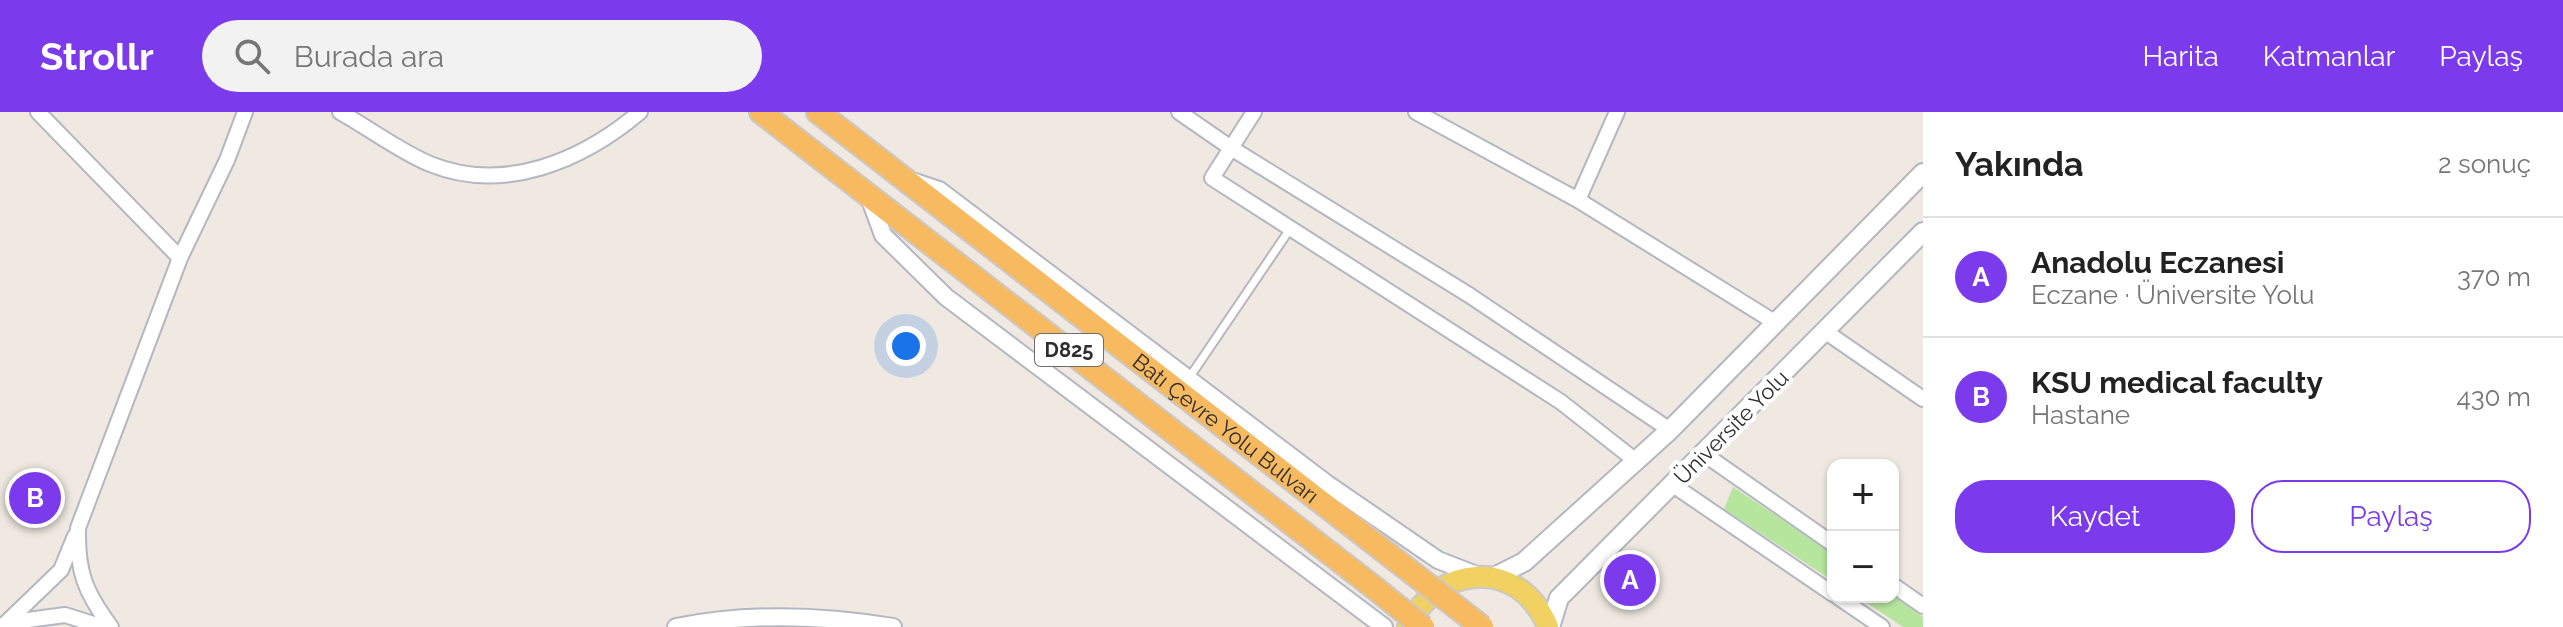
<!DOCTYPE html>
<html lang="tr">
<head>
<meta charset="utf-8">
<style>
	body { margin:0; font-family:Raleway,sans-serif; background:#f2f2f2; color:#222 }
	.controls { position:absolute; right:24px; bottom:24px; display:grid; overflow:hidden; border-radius:16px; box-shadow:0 2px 6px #0004 }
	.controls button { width:72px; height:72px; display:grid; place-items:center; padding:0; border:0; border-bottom:2px solid #e0e0e0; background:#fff; color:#222; font:40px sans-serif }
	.you { position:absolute; left:906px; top:234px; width:28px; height:28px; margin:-20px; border:6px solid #fff; border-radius:50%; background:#1a73e8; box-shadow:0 0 0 12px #1a73e833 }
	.badge { display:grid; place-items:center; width:52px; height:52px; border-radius:50%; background:#7c3aed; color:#fff; font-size:26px; font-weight:700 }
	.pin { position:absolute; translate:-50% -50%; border:4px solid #fff; box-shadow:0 2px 8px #0006 }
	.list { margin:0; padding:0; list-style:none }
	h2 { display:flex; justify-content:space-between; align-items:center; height:104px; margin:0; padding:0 32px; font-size:34px }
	h2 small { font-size:26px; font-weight:400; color:#767676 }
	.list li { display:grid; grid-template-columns:52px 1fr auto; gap:24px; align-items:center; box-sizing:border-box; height:120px; padding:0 32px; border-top:2px solid #e0e0e0 }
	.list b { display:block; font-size:30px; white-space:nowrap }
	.list p { margin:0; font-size:26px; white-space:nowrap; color:#767676 }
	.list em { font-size:26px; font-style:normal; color:#767676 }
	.actions { display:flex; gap:16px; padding:24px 32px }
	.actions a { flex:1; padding:18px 0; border:2px solid #7c3aed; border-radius:32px; text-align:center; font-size:28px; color:#7c3aed }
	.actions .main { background:#7c3aed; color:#fff }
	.icon { flex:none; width:44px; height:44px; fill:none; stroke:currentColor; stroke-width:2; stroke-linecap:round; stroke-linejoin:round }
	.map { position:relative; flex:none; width:1923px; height:515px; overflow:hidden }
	header { display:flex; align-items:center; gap:48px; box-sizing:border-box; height:112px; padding:0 40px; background:#7c3aed; color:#fff }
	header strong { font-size:38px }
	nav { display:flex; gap:44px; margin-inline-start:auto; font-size:28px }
	.search { width:560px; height:72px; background:#f2f2f2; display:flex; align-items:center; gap:20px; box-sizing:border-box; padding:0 28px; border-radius:44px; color:#767676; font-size:30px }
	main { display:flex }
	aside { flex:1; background:#fff }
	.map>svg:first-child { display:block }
</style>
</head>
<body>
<header>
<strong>Strollr</strong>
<div class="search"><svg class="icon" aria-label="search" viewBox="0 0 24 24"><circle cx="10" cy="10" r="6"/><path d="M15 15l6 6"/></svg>Burada ara</div>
<nav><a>Harita</a><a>Katmanlar</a><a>Paylaş</a></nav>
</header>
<main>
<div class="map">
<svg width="1923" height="515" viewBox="0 0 1923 515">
	<rect width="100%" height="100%" fill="#efe9e1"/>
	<g fill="#b6e59e">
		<path d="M1733 375 1833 441V469L1724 397Z"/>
		<path d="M1893 481 1923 505V515H1903L1858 485H1893Z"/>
	</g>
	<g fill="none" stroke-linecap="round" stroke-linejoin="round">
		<defs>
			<path id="service" d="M1189 266 1290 117"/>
			<g id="minor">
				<path d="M38 0 180 146"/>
				<path d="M340 0C369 16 399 39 430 52 504 82 582 49 640 0"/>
				<path d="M1179 0 1231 36 1469 183 1670 318"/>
				<path d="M1254 0 1212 66 1561 290 1636 349"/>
				<path d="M1416 0 1578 88 1776 211"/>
				<path d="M1578 88 1617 0"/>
				<path d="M1826 220 1923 287"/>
				<path d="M1704 342 1833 432"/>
				<path d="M1673 373 1833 482"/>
				<path d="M1893 473 1923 494"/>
				<path d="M1838 485 1882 515"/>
				<path d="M6 511 61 458 75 424"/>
				<path d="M6 511 65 503 103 515"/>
				<path d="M111 515C85 480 77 460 78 416L180 146 227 48 245 0"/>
			</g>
			<g id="tertiary">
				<path d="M915 70 939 78 1326 371 1438 448 1479 464"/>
				<path d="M869 85 883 123 946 185 1384 515"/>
				<path d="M676 515C747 501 822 503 893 515"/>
			</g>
			<g id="secondary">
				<path d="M1492 466 1524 450 1670 318 1923 61"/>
				<path d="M1550 515 1559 486 1923 120"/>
			</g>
			<path id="primary" d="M1408 515C1438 451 1520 445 1548 515"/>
			<g id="trunk">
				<path d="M761 0 1376 477"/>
				<path id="s1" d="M818 0 1397 449"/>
			</g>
		</defs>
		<use href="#service" stroke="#b4b7c1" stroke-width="11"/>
		<use href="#minor" stroke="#b4b7c1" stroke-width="18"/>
		<use href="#tertiary" stroke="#b4b7c1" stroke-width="20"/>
		<use href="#secondary" stroke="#b4b7c1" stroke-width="22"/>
		<use href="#primary" stroke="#c9c9c9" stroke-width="24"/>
		<use href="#trunk" stroke="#c9c9c9" stroke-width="26"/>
		<use href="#service" stroke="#fff" stroke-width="7"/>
		<use href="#minor" stroke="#fff" stroke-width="14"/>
		<use href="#tertiary" stroke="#fff" stroke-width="16"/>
		<use href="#secondary" stroke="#fff" stroke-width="18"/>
		<use href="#primary" stroke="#f2d163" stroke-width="20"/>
		<use href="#trunk" stroke="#f8ba60" stroke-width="22"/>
		<defs>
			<g id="trunk-bridge">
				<path d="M1397 449 1482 515"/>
				<path d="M1376 477 1423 515"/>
			</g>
		</defs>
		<use href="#trunk-bridge" stroke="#c9c9c9" stroke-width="26" stroke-linecap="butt"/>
		<use href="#trunk-bridge" stroke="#f8ba60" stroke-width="22"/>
	</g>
	<g text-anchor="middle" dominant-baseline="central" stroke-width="8" stroke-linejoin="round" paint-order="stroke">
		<rect fill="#fff" stroke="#6d6d6d" stroke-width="2" x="1035" y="222" width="68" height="32" rx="6"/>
		<g font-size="20" font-weight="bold" fill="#2e2e2e">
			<text x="1069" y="238">D825</text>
		</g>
		<g font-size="22" fill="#2e2e2e" stroke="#fff">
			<text transform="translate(1731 315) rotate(-45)">Üniversite Yolu</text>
			<text stroke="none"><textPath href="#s1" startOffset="516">Batı Çevre Yolu Bulvarı</textPath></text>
		</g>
	</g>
</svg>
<div class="controls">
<button>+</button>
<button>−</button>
</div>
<div class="you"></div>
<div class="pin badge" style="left:1630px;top:468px">A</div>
<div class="pin badge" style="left:35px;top:386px">B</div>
</div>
<aside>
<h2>Yakında<small>2 sonuç</small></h2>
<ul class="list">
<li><span class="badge">A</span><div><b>Anadolu Eczanesi</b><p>Eczane · Üniversite Yolu</p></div><em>370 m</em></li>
<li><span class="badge">B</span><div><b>KSU medical faculty</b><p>Hastane</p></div><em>430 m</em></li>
</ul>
<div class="actions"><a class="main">Kaydet</a><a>Paylaş</a></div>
</aside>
</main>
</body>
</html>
